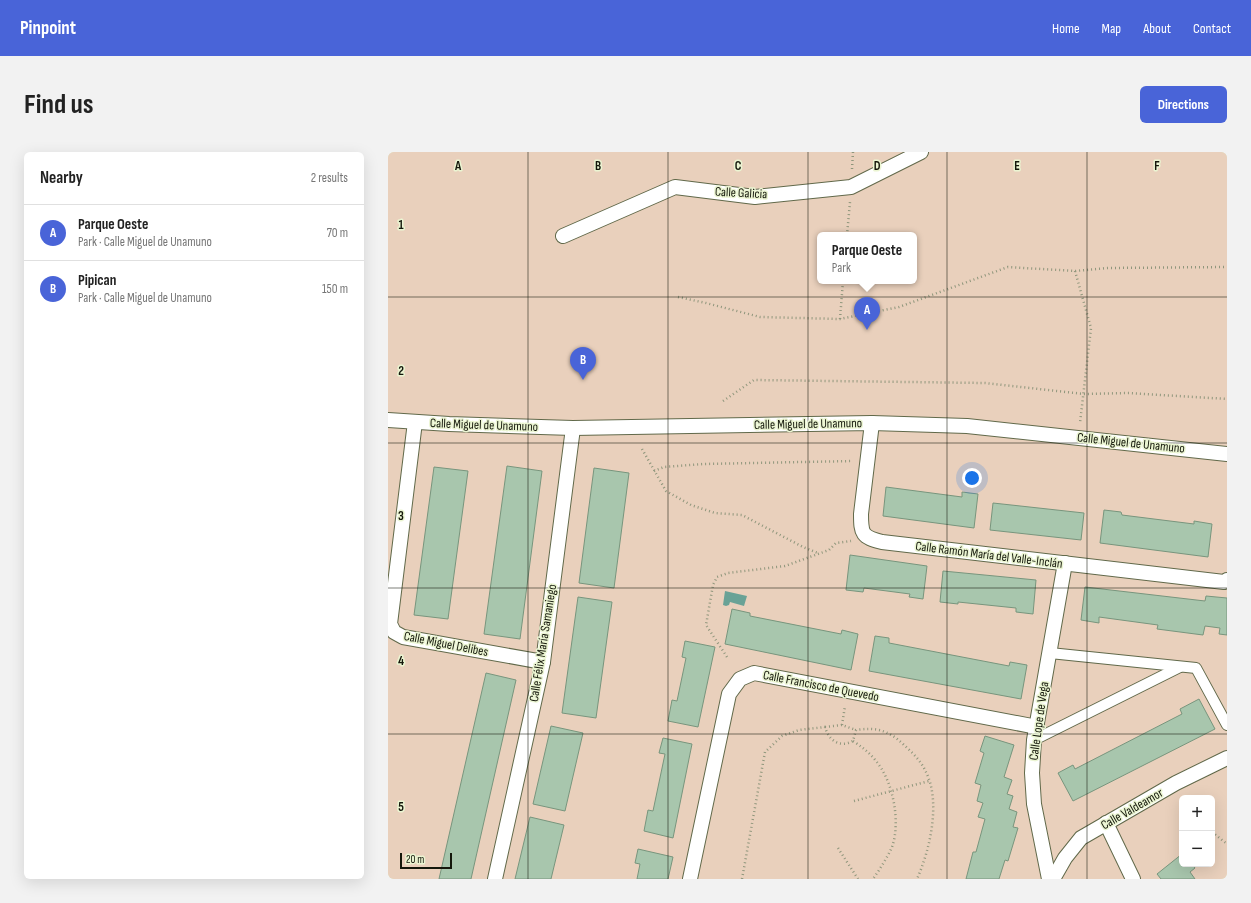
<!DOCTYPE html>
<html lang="en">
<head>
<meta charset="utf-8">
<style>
	body { margin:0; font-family:"Sofia Sans Condensed",sans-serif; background:#f2f2f2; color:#222 }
	.controls { position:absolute; right:12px; bottom:12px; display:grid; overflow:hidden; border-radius:6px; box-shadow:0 4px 16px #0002 }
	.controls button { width:36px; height:36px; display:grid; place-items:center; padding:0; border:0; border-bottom:1px solid #e0e0e0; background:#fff; color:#222; font:20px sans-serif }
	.scale { position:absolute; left:12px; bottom:10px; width:52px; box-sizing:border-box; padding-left:4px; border:2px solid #14170b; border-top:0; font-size:11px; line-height:14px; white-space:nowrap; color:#14170b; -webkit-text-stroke:3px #ebf5d2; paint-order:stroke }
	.you { position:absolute; left:584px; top:326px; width:14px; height:14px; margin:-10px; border:3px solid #fff; border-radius:50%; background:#1a73e8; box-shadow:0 0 0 6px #1a73e833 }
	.badge { display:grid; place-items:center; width:26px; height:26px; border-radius:50%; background:#4964d8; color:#fff; font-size:13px; font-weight:700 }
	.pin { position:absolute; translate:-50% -33px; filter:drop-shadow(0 1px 2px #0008) }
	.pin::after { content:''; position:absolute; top:21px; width:14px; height:12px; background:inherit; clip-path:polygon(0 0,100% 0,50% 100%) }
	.popup { position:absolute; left:429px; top:80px; width:100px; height:52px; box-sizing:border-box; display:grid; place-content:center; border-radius:6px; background:#fff; filter:drop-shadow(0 1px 3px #0005); font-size:13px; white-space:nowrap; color:#767676 }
	.popup b { font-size:15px; color:#222 }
	.popup::after { content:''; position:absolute; left:50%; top:100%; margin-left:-8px; border:8px solid transparent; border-top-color:#fff }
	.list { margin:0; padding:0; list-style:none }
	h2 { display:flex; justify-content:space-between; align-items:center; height:52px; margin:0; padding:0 16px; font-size:17px }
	h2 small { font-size:13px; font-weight:400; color:#767676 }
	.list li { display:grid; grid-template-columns:26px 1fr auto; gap:12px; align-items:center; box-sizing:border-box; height:56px; padding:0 16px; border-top:1px solid #e0e0e0 }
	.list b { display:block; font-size:15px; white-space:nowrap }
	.list p { margin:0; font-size:13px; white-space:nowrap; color:#767676 }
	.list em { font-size:13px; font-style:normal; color:#767676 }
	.map { position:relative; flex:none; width:839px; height:727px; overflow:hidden; border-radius:6px }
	header { display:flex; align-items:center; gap:24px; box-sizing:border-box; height:56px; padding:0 20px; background:#4964d8; color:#fff }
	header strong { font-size:19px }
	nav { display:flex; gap:22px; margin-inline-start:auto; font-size:14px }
	.intro { display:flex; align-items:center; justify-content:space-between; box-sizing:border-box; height:96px; padding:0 24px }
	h1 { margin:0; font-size:28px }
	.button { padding:10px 18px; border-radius:6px; background:#4964d8; color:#fff; font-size:14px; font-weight:700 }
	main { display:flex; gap:24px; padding:0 24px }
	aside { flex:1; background:#fff; border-radius:6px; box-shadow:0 4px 16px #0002 }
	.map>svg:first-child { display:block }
</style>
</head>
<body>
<header>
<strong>Pinpoint</strong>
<nav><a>Home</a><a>Map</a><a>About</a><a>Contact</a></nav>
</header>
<div class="intro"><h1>Find us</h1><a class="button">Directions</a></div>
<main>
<aside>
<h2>Nearby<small>2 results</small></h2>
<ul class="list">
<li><span class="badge">A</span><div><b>Parque Oeste</b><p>Park · Calle Miguel de Unamuno</p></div><em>70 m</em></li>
<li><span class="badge">B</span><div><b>Pipican</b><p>Park · Calle Miguel de Unamuno</p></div><em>150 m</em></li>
</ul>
</aside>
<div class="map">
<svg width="839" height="727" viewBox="0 0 839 727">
	<rect width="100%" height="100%" fill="#dee8c5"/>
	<path fill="#e9d0bc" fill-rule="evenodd" d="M0 0H839V727H0ZM432 83H526V129H432ZM794 646H824V712H794Z"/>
	<path fill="#69a296" d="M337 439 359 444 356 454 342 450 341 453 338 454 335 453Z"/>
	<g fill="#a8c6ad" stroke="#78957d">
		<path d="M119 314 154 319 132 487 96 482Z"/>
		<path d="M46 315 80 319 60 467 26 463Z"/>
		<path d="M206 316 241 321 226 436 191 431Z"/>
		<path d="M498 335 574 345V340L590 342 586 376 495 364Z"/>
		<path d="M605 351 696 361 693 388 602 378Z"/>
		<path d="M716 358 733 360 734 363 806 372V369L824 372 820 405 712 391Z"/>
		<path d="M462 403 539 414 535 447 521 445 522 442 476 436 475 440 458 438Z"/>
		<path d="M555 419 648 428 645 462 628 460V456L570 450V452L552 450Z"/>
		<path d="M697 435 817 449 818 444 839 446V483L831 482 832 476 817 474 815 483 769 477 770 473 711 465V471L693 468Z"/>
		<path d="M190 445 224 450 208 566 174 561Z"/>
		<path d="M344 457 362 461V464L453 482 454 478 470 482 463 518 337 492Z"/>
		<path d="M487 484 501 486V491L621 514 622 510 639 513 633 547 481 519Z"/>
		<path d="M297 489 327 495 310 575 280 569 284 548 289 549 298 506 294 505Z"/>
		<path d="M98 521 128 528 83 727H51Z"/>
		<path d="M811 547 827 577 685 649 670 621 685 613 687 617 794 562 792 557Z"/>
		<path d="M163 574 195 581 177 659 145 652Z"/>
		<path d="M597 584 626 593 616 625 624 628 619 642 625 644 621 657 629 660 625 675 630 676 620 709 617 708 611 727H578L585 700H588L597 667 590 665 595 651 589 649 593 633 587 631 596 601 592 599Z"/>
		<path d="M275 586 304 592 285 686 256 679 260 658 265 659 277 602 271 601Z"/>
		<path d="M142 665 176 673 163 727H127Z"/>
		<path d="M250 697 285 705 280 727H249L252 712 247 711Z"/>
		<path d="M794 702V712H804L807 716 802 720 807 727H773L769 722Z"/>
	</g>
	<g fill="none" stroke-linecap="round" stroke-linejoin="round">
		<defs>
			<g id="pedestrian">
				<path d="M662 501 808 516 839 573"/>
				<path d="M646 588 792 515"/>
			</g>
			<g id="minor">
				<path d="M175 84 287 35 367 45 463 35 533 0"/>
				<path d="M0 268 61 272 185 276 484 271 579 274 839 302"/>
				<path d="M27 270 2 472 6 480 15 485 155 510"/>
				<path d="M484 271 473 362C473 382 474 385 494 390L836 430 839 428"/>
				<path d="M718 671 745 727"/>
				<path d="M107 727 155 510 185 276"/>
				<path d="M302 727 341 542 352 527 366 521 649 575"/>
				<path d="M661 727 646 652 644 621 646 588 677 411"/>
				<path d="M665 727 677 706 693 686 788 631 839 606"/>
			</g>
		</defs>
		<use href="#pedestrian" stroke="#61694a" stroke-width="12"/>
		<use href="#minor" stroke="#61694a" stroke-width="16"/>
		<g stroke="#8f967c" stroke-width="2.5" stroke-dasharray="1 3" stroke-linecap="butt">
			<path d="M464 17 465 0"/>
			<path d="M459 83 462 50"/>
			<path d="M687 119 703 176 692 271"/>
			<path d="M290 145 318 151 372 165 452 167 511 155 620 115 687 119 720 116 839 115"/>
			<path d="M452 167 455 129"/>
			<path d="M335 249 366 228 597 231 696 242 741 241 839 247"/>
			<path d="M254 297 278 339 303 353 327 361 354 363 415 395 430 401"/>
			<path d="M266 319 276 315 315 312 465 309"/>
			<path d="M339 505 318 473 325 433 329 425 340 421 397 414 441 398 448 391 463 389"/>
			<path d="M454 573 457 554"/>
			<path d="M437 575 454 573 468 578"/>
			<path d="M465 589C474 595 481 600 488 609 505 629 513 670 504 695 499 706 492 717 485 727"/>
			<path d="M466 649 541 629"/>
			<path d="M824 680 839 692"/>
			<path d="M450 696 470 727"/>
			<path d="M354 727 377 600 394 584 411 578 437 575C441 589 452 596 465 589L468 578C488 575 500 578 515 592 524 600 533 609 538 620 553 650 542 698 529 727"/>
		</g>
		<use href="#pedestrian" stroke="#fff" stroke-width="10"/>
		<use href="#minor" stroke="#fff" stroke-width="14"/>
	</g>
	<path fill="none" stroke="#14170b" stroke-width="1" stroke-opacity="0.55" d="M140 0V727M280 0V727M420 0V727M559 0V727M699 0V727M0 145H839M0 291H839M0 436H839M0 582H839"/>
	<g text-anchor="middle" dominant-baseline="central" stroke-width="3" stroke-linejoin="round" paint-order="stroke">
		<g font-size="13" fill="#14170b" stroke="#ebf5d2">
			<text transform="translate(353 41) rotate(3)">Calle Galicia</text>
			<text transform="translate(420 272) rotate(-1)">Calle Miguel de Unamuno</text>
			<text transform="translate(96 273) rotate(2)">Calle Miguel de Unamuno</text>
			<text transform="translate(743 291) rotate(6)">Calle Miguel de Unamuno</text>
			<text transform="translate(601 403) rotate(7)">Calle Ramón María del Valle-Inclán</text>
			<text transform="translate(155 491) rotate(-81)">Calle Félix María Samaniego</text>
			<text transform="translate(58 492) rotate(11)">Calle Miguel Delibes</text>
			<text transform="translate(433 534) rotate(11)">Calle Francisco de Quevedo</text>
			<text transform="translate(651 569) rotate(-82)">Calle Lope de Vega</text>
			<text transform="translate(744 657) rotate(-30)">Calle Valdeamor</text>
		</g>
	</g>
	<g font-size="13" text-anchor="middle" font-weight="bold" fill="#14170b" stroke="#ebf5d2" stroke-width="3" stroke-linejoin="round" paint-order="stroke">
		<text x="70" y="18">A</text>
		<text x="210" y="18">B</text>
		<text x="350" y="18">C</text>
		<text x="489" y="18">D</text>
		<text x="629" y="18">E</text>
		<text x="769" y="18">F</text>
		<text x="13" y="77">1</text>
		<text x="13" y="223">2</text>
		<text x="13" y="368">3</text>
		<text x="13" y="513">4</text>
		<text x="13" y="659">5</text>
	</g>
</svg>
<div class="controls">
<button>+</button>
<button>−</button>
</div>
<div class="scale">20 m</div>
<div class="you"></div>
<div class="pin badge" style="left:479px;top:178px">A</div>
<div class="popup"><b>Parque Oeste</b>Park</div>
<div class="pin badge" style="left:195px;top:228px">B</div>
</div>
</main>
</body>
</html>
